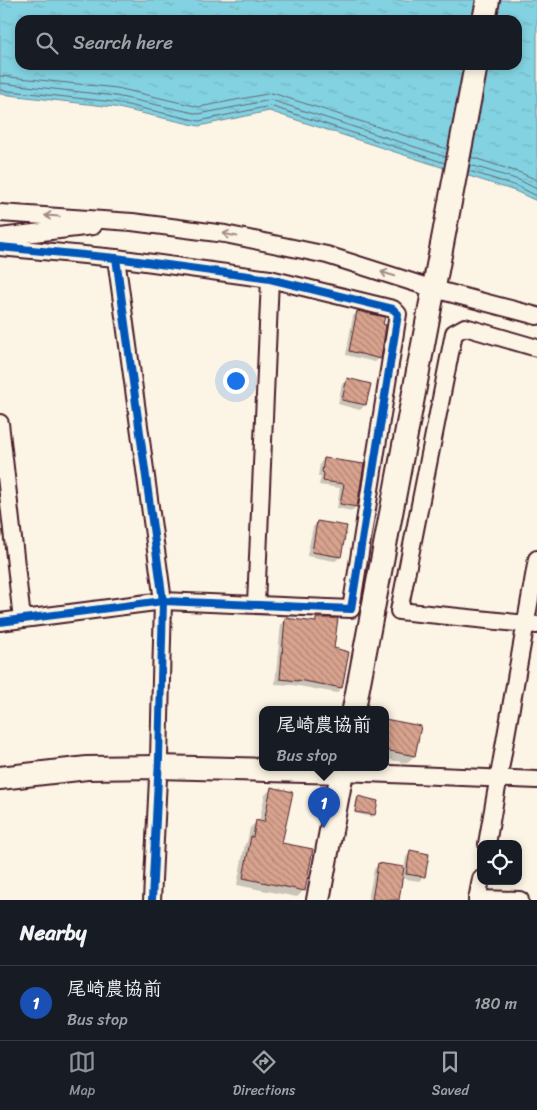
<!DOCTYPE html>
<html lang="en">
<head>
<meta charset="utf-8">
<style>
	body { margin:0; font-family:Sriracha,"Klee One",sans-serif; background:#20242c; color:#f1f3f6 }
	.controls { position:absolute; right:15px; bottom:15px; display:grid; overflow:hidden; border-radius:10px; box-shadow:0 2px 8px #0003 }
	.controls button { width:45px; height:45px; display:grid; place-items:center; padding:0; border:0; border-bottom:1px solid #363941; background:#171b24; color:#f1f3f6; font:25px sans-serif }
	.you { position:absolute; left:235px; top:380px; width:18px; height:18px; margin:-12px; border:4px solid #fff; border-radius:50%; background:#1a73e8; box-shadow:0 0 0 8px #1a73e833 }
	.badge { display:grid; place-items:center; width:32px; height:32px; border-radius:50%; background:#8c9099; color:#fff; font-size:16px; font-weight:700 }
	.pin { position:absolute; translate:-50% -41px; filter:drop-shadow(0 1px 2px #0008) }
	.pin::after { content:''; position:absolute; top:26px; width:18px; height:15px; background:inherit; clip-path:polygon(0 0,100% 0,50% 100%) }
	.popup { position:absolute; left:259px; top:706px; width:130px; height:65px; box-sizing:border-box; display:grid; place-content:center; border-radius:10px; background:#171b24; filter:drop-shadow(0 1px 4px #0005); font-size:16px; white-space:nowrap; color:#9ea1a6 }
	.popup b { font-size:19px; color:#f1f3f6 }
	.popup::after { content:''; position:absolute; left:50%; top:100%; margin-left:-10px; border:10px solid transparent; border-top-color:#171b24 }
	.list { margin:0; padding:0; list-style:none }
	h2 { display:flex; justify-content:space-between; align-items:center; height:65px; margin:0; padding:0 20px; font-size:21px }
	h2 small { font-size:16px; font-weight:400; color:#9ea1a6 }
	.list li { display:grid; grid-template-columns:32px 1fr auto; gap:15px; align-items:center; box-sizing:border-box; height:75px; padding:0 20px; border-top:1px solid #363941 }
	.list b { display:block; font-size:19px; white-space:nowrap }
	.list p { margin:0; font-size:16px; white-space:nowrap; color:#9ea1a6 }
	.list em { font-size:16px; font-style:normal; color:#9ea1a6 }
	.icon { flex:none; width:28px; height:28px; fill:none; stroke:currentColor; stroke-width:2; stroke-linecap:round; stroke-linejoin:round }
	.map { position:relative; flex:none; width:537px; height:900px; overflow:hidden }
	.search { position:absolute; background:#171b24; box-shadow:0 2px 8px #0003; left:15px; right:15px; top:15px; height:55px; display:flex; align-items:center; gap:12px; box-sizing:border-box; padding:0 18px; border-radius:15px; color:#9ea1a6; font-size:19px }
	.sheet { height:140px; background:#171b24 }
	nav { display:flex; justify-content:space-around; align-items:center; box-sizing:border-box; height:70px; border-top:1px solid #363941; background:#171b24; font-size:14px; color:#9ea1a6 }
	nav a { display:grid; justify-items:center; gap:2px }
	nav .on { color:#8c9099 }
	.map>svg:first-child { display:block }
</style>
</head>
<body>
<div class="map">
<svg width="537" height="900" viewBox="0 0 537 900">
	<defs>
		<pattern id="water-ripples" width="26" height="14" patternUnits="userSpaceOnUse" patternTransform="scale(1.25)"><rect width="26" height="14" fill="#83d2e1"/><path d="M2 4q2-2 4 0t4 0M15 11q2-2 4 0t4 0" fill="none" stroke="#73b4c1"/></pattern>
		<pattern id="building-back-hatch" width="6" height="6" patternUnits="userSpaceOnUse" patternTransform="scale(1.25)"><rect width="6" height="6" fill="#d8a38e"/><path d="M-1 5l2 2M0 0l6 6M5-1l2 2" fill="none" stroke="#b18474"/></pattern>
	</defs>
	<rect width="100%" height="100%" fill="#fcf5e5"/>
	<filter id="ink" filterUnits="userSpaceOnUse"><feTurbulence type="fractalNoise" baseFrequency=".02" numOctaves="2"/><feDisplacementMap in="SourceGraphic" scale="10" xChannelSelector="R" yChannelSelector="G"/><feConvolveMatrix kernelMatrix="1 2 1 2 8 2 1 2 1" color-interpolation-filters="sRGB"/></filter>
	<g filter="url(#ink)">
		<path fill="url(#water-ripples)" stroke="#6c8a98" fill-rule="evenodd" d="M0 0H537V201L515 191 269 111 199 126 114 107 0 94ZM20 20H517V65H20Z"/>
		<g fill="#0003">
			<path d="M357 312 380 358 375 362 346 355 353 316Z"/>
			<path d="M347 380 365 405 360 410 338 404 342 384Z"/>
			<path d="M324 459 363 465 356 507 352 511 337 508 340 488 319 485 321 477 318 476 320 463Z"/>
			<path d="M318 522 340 557 335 561 307 556 313 527Z"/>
			<path d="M317 619 333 649 341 688 337 693 293 685 275 684 281 624 286 620 313 623Z"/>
			<path d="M385 720 414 756 407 763 385 759Z"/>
			<path d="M272 788 281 844 304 890 297 897 237 885 245 844 247 842 250 828 257 821 259 822 265 795Z"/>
			<path d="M358 798 374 815 372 817 354 813 356 800Z"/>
			<path d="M411 852 424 876 419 881 401 878 398 900H368L374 869 379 864 404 869 406 857Z"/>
		</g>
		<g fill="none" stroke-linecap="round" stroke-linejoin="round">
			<g stroke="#616774" stroke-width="1">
				<path d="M0 76 117 88 199 107 272 93 447 149"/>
				<path d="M0 83 116 96 199 114 271 100 446 157"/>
				<path d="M0 90 114 102 199 121 270 106 445 163"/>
				<path d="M471 157 521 173 537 180"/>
				<path d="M470 165 519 180 537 189"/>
				<path d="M469 171 517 186 537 196"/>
			</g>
		</g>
		<g fill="url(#building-back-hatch)" stroke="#4a1f2b">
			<path d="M357 311 385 317 383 324 386 325 381 359 349 351Z"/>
			<path d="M347 378 371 384 366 405 342 400Z"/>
			<path d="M324 458 364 464 357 507 340 504 344 484 323 481 324 473 322 472Z"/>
			<path d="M317 521 347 526 341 557 312 552Z"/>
			<path d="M285 618 316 622V618H338L334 648 349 652 342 688 298 680V681L280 679Z"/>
			<path d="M385 719 421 726 415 756 385 750Z"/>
			<path d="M271 787 293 792 282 843 313 849 305 891 243 878 251 836 253 837 256 820 264 822Z"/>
			<path d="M358 796 378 801 375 815 355 812Z"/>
			<path d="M410 850 429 854 425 877 406 874Z"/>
			<path d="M378 863 404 867 399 900H372Z"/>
		</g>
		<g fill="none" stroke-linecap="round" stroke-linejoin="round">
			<defs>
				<g id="street">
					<path d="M0 213 132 222 225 234 327 255 434 289 537 316"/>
					<path d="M0 237 93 226"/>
					<path d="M0 247 116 258 270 279 393 309 398 314 351 609 163 601 0 622"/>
					<path d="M116 258 163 601 159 758 152 900"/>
					<path d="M537 348 465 327 454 333 399 611 537 625"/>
					<path d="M0 423 22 619"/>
					<path d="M256 604 270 279"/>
					<path d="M342 772 537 780"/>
					<path d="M487 844 537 559"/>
					<path d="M477 899 520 900"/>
					<path d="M477 900 481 879"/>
				</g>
				<g id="secondary">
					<path d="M484 20 488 0"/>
					<path d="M354 709 476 65"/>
					<path d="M0 778 87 768 158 767 342 772"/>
					<path d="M318 900 343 767"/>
				</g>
			</defs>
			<use href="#street" stroke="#4a1f2b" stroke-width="20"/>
			<use href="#secondary" stroke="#4a1f2b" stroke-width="26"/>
			<use href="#street" stroke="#fcf5e5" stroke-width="16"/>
			<use href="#secondary" stroke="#fcf5e5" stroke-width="22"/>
			<defs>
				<g id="cycleway">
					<path d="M0 247 116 258 270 279 393 309 398 314 351 609 163 601 0 622"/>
					<path d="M116 258 163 601 159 758 152 900"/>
				</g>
			</defs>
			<use href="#cycleway" stroke="#fcf5e5" stroke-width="11"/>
			<use href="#cycleway" stroke="#0057b8" stroke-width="8"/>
		</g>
		<defs><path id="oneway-shaft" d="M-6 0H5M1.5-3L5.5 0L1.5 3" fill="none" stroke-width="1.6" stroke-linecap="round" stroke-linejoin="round" transform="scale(1.25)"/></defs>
		<g stroke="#a38a88">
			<use href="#oneway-shaft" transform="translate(52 216) rotate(-176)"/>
			<use href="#oneway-shaft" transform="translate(230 235) rotate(-169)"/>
			<use href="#oneway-shaft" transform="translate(388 274) rotate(-163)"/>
		</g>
	</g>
</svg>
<div class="controls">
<button><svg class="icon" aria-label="locate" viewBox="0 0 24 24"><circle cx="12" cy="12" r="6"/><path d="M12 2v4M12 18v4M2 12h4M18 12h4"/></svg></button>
</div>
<div class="you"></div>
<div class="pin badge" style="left:324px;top:828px;background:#1a4fb4">1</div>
<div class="popup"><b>尾崎農協前</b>Bus stop</div>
<div class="search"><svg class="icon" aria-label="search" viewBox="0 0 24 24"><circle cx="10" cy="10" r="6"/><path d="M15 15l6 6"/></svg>Search here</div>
</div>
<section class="sheet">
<h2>Nearby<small></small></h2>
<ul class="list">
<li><span class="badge" style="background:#1a4fb4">1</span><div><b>尾崎農協前</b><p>Bus stop</p></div><em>180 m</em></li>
</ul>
</section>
<nav>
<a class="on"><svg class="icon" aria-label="map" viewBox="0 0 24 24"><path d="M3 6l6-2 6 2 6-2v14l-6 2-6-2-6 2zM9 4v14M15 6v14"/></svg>Map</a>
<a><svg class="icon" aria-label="directions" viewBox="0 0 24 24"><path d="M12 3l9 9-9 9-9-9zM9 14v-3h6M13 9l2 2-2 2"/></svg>Directions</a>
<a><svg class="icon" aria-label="saved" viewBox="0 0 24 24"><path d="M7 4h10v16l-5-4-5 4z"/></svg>Saved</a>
</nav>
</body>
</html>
